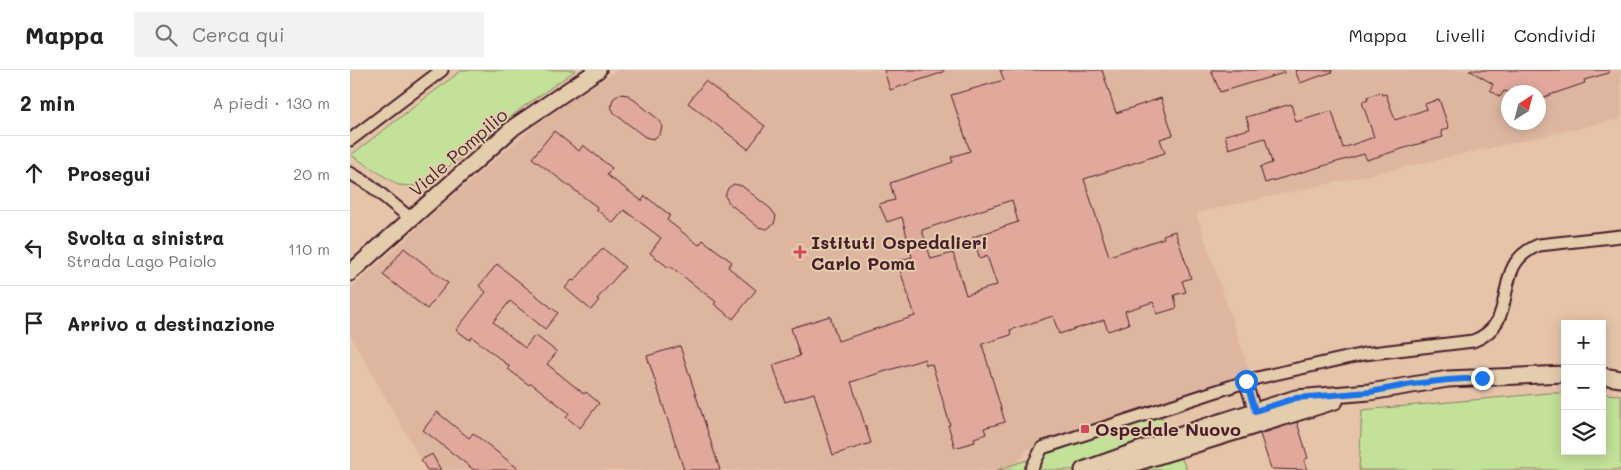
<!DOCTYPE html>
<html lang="it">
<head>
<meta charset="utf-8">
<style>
	body { margin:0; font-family:Mali,sans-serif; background:#f2f2f2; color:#222 }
	.controls { position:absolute; right:15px; bottom:15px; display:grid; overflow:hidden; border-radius:0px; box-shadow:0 2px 12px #0003 }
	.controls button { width:45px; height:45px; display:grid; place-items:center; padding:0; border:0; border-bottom:1px solid #e0e0e0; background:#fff; color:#222; font:25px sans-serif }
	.compass { position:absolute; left:1151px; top:15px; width:45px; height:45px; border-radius:50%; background:#fff; box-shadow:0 2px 12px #0003; rotate:36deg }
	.stop { position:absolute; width:15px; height:15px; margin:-11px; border:4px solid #1a73e8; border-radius:50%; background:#fff }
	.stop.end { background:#1a73e8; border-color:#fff; box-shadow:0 1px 5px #0008 }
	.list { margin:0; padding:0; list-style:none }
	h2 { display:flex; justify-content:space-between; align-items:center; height:65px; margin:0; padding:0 20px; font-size:21px }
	h2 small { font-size:16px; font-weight:400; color:#767676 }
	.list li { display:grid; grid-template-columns:32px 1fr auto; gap:15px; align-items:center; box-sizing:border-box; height:75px; padding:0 20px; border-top:1px solid #e0e0e0 }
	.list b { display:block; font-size:19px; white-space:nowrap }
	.list p { margin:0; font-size:16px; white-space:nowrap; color:#767676 }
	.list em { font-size:16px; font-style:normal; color:#767676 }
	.icon { flex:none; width:28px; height:28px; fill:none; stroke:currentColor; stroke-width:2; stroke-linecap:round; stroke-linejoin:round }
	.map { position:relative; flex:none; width:1271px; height:400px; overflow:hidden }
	header { display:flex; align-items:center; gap:30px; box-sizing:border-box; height:70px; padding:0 25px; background:#fff; border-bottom:1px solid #e0e0e0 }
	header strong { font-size:24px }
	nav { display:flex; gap:28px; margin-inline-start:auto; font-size:18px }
	.search { width:350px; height:45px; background:#f2f2f2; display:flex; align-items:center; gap:12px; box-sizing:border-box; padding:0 18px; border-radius:0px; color:#767676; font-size:19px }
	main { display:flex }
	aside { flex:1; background:#fff }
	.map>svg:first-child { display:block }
</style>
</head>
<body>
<header>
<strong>Mappa</strong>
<div class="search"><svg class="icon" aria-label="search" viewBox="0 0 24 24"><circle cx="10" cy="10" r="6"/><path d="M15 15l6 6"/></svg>Cerca qui</div>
<nav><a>Mappa</a><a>Livelli</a><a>Condividi</a></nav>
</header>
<main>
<aside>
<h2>2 min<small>A piedi · 130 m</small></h2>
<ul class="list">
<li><svg class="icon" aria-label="ahead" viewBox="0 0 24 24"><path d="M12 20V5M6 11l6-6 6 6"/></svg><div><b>Prosegui</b></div><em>20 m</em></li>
<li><svg class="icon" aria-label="left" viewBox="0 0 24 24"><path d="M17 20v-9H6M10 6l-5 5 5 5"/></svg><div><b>Svolta a sinistra</b><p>Strada Lago Paiolo</p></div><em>110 m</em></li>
<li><svg class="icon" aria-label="arrive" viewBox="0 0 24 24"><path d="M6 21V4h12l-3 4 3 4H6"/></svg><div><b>Arrivo a destinazione</b></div></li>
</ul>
</aside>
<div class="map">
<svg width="1271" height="400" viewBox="0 0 1271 400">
	<rect width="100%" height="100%" fill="#e5c4a9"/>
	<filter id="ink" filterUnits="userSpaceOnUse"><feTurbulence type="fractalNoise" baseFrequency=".02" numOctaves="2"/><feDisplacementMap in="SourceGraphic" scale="10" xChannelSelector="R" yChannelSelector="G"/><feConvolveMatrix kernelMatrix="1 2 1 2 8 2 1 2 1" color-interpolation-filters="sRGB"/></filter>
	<g filter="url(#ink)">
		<path fill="#deb6a0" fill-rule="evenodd" d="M268 0H1271V49L846 143 901 306 678 379 662 400H77L0 265V220L89 138 201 42ZM1158 22H1188V52H1158Z"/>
		<g fill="#c3e199" stroke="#868062">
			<path d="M112 0H226L173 37 76 115 63 116 48 115 1 85Z"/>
			<path d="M1199 323H1215V381H1252V324L1271 325V400H1009L1012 340Z"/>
			<path d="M811 346 837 400H647Z"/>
		</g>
		<g fill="#e1a89c" stroke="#4a1f2b" fill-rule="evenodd">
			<path d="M534 0H593L594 2 540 20Z"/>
			<path d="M650 0H752L766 43 811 28 823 65 810 69 815 83 734 109 759 186 814 168 813 165 825 161 841 208 832 211 836 222 824 225 827 238 807 244 803 232 775 241 779 254 758 261 754 250 709 264 703 246 660 260 661 265 632 274 655 352 634 358 636 364 624 368 625 372 605 378 598 355H600L582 294 576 295 575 289 501 312 521 373 483 385 464 323 435 332 423 295 450 286 441 258 480 246 488 271 565 246 547 191 562 187 552 147 537 152 529 134 545 130 540 113 603 92 601 87 620 81 601 25 654 10ZM662 130 668 152 623 167 630 189 637 186 647 215 616 225 603 183 581 189 572 160Z"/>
			<path d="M861 0H933L934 3 870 22Z"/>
			<path d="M945 0H982V2L950 13Z"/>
			<path d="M1119 0H1259V3L1234 10 1235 13 1188 29V22H1157L1154 21 1150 27 1140 20 1143 14Z"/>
			<path d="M355 11 415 56 398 79 338 33Z"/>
			<path d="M1031 22 1032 25 1036 24 1045 50 1077 39 1075 34 1089 29 1099 58 1091 61 1093 67 1061 76 1017 90 1014 84 915 113 910 97 922 93 915 68 879 79 875 65 900 59 896 47 941 34 946 52 982 41 993 78 1024 67 1012 32 1018 30 1017 27Z"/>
			<path d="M270 24 278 25 308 49 312 56 310 64 303 69 295 67 265 44 261 37 263 29Z"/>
			<path d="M204 61 229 81 233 75 262 98 257 105 292 131 295 126 320 145 317 150 349 175 353 170 382 192 378 197 406 220 383 249 364 234 366 232 320 196 319 198 300 183 311 168 274 140 263 153 246 139 247 137 182 88Z"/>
			<path d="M384 114 392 116 421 139 426 146 424 154 417 159 408 157 379 133 375 126 378 118Z"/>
			<path d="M54 178 98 213 77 239 33 205Z"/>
			<path d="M253 178 275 197 247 229 249 230 241 240 215 218 222 210 224 211Z"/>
			<path d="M147 194 208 243 195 259 160 231 143 252 175 278 185 265 207 282 197 294 234 324 236 322 249 333 230 358 216 347 219 343 181 313 179 315 158 299 159 296 122 267 120 270 106 260 136 222 129 216Z"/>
			<path d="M330 276 370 400H334L297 286Z"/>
			<path d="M87 342 119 368 123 363 170 400H124L73 360Z"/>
			<path d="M947 352 958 388 954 390 957 400 921 399 910 364Z"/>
			<path d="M82 384 91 400H77L71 390Z"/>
		</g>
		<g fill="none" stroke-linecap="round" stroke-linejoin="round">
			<defs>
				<g id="street">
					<path d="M0 70 92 0"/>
					<path d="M0 103 20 115 60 148"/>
					<path d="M895 311 905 341"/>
					<path d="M681 400 692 378 907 308 1014 284 1123 271C1174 252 1137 195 1189 175L1271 166"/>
				</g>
				<g id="secondary">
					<path d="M0 203 164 57 248 0"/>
					<path d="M1252 306 1271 309"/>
					<path d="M766 399 985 331"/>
					<path d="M733 400 851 358 946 328 1020 322 1098 309 1215 304"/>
				</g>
			</defs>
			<use href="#street" stroke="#4a1f2b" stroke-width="15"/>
			<use href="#secondary" stroke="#4a1f2b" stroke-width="19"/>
			<use href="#street" stroke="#e4cdad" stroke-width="11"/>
			<use href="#secondary" stroke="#e4cdad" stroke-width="15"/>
		</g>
	</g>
	<g fill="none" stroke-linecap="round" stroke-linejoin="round" filter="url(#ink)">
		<path stroke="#1a73e8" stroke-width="6" d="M896 311 905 341 946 328 1020 322 1062 314 1098 310 1132 308"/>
	</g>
	<g fill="#d1495b" stroke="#e4cdad" stroke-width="2">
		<path d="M447.5 174.5h5v5h5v5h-5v5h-5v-5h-5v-5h5z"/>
		<rect x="730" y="354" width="10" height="10" rx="2.5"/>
	</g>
	<g text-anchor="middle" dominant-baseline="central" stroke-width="4" stroke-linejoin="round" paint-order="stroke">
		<g font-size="18" fill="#4a1f2b" stroke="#e4cdad">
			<text transform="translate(108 82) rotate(-41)">Viale Pompilio</text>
		</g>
		<g font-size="18" font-weight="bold" fill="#4a1f2b" stroke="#e4cdad" text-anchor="start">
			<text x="461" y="172">Istituti Ospedalieri<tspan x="461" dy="21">Carlo Poma</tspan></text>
			<text x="745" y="359">Ospedale Nuovo</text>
		</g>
	</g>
</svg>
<div class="controls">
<button>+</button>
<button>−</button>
<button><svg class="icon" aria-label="layers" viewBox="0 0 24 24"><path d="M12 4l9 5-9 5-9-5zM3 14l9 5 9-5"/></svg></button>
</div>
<svg class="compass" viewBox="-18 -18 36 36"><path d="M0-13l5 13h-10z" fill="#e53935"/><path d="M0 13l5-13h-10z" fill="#767676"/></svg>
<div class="stop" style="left:896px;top:311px"></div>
<div class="stop end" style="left:1132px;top:308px"></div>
</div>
</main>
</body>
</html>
